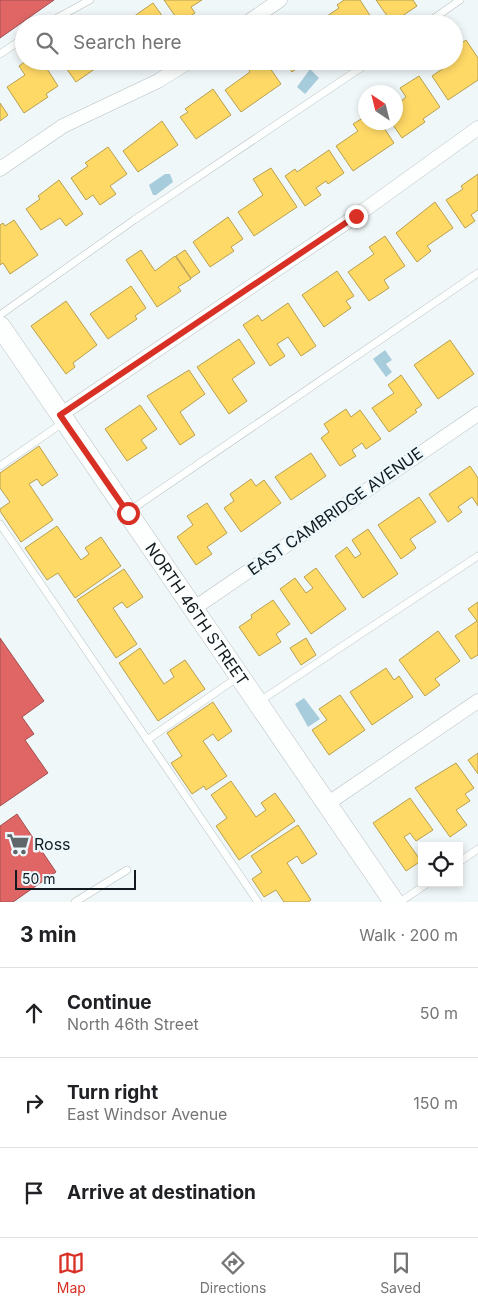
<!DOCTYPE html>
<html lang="en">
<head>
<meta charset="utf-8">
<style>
	body { margin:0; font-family:Inter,sans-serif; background:#f2f2f2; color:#202124 }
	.controls { position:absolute; right:15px; bottom:15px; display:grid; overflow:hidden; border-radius:0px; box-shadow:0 2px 8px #0003 }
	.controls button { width:45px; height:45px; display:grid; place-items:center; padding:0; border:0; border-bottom:1px solid #e0e0e0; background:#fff; color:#202124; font:25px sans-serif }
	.compass { position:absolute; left:358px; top:85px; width:45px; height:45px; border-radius:50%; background:#fff; box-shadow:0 2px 8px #0003; rotate:325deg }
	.scale { position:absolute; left:15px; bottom:12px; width:121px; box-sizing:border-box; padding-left:5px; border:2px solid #111a1e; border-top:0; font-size:14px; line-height:18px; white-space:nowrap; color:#111a1e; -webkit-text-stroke:4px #edf8fc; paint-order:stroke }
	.stop { position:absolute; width:15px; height:15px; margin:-11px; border:4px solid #d93025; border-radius:50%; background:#fff }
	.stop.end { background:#d93025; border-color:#fff; box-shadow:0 1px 5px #0008 }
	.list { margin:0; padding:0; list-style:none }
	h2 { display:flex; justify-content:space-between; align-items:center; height:65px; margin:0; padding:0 20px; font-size:21px }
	h2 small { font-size:16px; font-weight:400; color:#757577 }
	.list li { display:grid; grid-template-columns:32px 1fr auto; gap:15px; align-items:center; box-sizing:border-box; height:90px; padding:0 20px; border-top:1px solid #e0e0e0 }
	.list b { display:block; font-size:19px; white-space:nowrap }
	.list p { margin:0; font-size:16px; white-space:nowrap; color:#757577 }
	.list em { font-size:16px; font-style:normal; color:#757577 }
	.icon { flex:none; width:28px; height:28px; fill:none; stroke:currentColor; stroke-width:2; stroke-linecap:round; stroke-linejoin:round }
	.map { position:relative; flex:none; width:478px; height:902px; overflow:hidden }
	.search { position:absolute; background:#fff; box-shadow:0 2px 8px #0003; left:15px; right:15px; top:15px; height:55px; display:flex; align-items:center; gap:12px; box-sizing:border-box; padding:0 18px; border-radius:28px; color:#757577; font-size:19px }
	.sheet { height:335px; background:#fff }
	nav { display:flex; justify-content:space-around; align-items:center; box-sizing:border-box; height:70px; border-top:1px solid #e0e0e0; background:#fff; font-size:14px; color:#757577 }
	nav a { display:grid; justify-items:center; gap:2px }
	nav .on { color:#d93025 }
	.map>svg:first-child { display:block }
</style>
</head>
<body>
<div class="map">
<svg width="478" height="902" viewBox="0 0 478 902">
	<rect width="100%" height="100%" fill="#f0f7f8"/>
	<g fill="#a7ccdb">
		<path d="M310 69 319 78 305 94 297 87Z"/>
		<path d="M165 174H170L173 182 156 195H153L149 185Z"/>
		<path d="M385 350 392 360 386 364 392 372 386 377 373 359Z"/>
		<path d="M304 698 320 719 308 727 295 704Z"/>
	</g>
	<g fill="#ffd966" stroke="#b8a050">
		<path d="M164 0H202L191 7 195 13 180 23Z"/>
		<path d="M344 0H360L371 17 361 24H324L321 20 339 8 337 5Z"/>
		<path d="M376 0H413L417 6 392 23Z"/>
		<path d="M153 3 168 24H123Z"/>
		<path d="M466 40 478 58V80L448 100 432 76 454 61V48Z"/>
		<path d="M26 61H42L58 86 46 94 48 97 24 113 7 87 25 75 19 66Z"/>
		<path d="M61 61H99L96 63 99 66 76 82Z"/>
		<path d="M251 61H265L281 84 241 112 225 90 250 72 246 65Z"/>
		<path d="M285 61H307L292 72Z"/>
		<path d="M419 76 440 107 423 119 425 122 402 138 391 122H396V105L406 97 400 88Z"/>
		<path d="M213 89 231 115 196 139 180 117 188 112 185 109Z"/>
		<path d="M0 103 8 115 0 121Z"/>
		<path d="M366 116V122H380L394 143 353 171 336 146 358 131 353 124Z"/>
		<path d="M162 121 178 145 138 172 123 151Z"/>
		<path d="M108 147 127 174 110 186 116 194 100 205 93 195 86 200 71 178 88 166 85 163Z"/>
		<path d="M329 150 344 173 328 184 326 181 316 188 321 195 305 206 285 176 295 169 297 172Z"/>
		<path d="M271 168 297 207 254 236 238 212 263 195 253 179Z"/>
		<path d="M478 174V210L471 215 475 221 465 228 446 200 463 189 461 186Z"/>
		<path d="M59 180 83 214 66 226 60 218 41 230 26 209 40 199 38 196Z"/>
		<path d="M435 202 453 228 427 246 431 251 417 262 396 233Z"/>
		<path d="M228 217 243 239 231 247 234 251 210 267 193 242Z"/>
		<path d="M14 220 38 255 10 274 3 263 0 265V225L3 223 5 226Z"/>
		<path d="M385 236 405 266 384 280 389 288 369 301 348 272 374 254 369 247Z"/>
		<path d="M141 250 155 271 175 256 191 279 178 287 181 291 157 307 126 260Z"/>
		<path d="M185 250 200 272 191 278 176 256Z"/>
		<path d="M337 271 354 296 346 301 351 308 324 327 302 295Z"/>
		<path d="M131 286 146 308 135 316 137 319 108 339 90 314Z"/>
		<path d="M66 301 97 345 73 363 75 367 66 374 31 326Z"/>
		<path d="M288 303 316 346 301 356 288 337 277 344 285 356 270 366 243 325 258 315 262 321Z"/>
		<path d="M239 339 255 363 232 379 247 401 229 414 197 367Z"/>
		<path d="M450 340 474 374 438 399 414 365Z"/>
		<path d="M189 370 205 394 180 412 195 435 180 445 147 396Z"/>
		<path d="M401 375 422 405 415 410 417 412 389 432 372 408 394 393 388 385Z"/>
		<path d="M140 405 157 429 141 440 147 448 127 461 105 429Z"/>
		<path d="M346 409 351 417 360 410 381 439 366 449 362 443 352 450 356 456 340 466 321 438 329 432 324 424Z"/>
		<path d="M39 446 58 475 42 486 37 479 29 484 53 520 21 542 0 511V509L10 502 0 488V473Z"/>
		<path d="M311 453 326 476 291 500 275 477Z"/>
		<path d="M470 466 478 478V506L472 497 458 507 462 512 448 522 429 494Z"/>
		<path d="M251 479 256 486 264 480 281 503 241 532 224 508 234 501 230 494Z"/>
		<path d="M419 497 436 522 410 539 416 548 401 559 378 525Z"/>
		<path d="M207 503 227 533 207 547 212 554 196 565 177 537 193 525 187 516Z"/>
		<path d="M57 526 81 560 89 554 85 548 101 537 121 566 75 598 58 573 47 580 25 548Z"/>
		<path d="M368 529 398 574 363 598 335 556 347 547 355 558 361 554 352 540Z"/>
		<path d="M316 568 346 609 311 634 280 589 295 578 306 593 313 588 304 577Z"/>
		<path d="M124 569 143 597 127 608 122 602 113 608 137 644 116 658 77 600Z"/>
		<path d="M273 600 290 624 276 634 281 642 259 656 239 627 252 618 251 615Z"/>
		<path d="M478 602V655L471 659 455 636 477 621 468 609Z"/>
		<path d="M438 631 460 661 435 679 440 685 425 696 399 660Z"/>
		<path d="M306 638 316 655 301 665 290 648Z"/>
		<path d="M140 648 164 684 174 677 170 670 185 660 205 689 158 721 119 663Z"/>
		<path d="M386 668 394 680 399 676 413 697 372 725 350 692Z"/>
		<path d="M340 695 365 730 329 755 312 730 327 720 319 709Z"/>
		<path d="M213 702 232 731 218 741 213 734 203 741 227 776 206 790 204 786 192 794 171 763 182 756 167 733Z"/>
		<path d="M478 753V774L468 760Z"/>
		<path d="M456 763 474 788 465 794 470 801 456 810 467 825 450 837 415 788Z"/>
		<path d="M231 781 256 817 266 810 261 803 275 793 295 821 239 860 216 826 227 818 211 795Z"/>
		<path d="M410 798 433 830 416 841 410 833 404 837 421 861 406 871 373 823Z"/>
		<path d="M298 825 317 854 302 864 297 856 287 863 311 900 308 902H284L276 890 264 897 252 879 262 872 251 856Z"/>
	</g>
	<g fill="#e06666" stroke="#a24f50">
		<path d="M0 0H54L0 38Z"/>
		<path d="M0 638 44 701 22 717 34 734 25 740 48 773 0 806Z"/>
		<path d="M17 814 56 872 13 902H0V826Z"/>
	</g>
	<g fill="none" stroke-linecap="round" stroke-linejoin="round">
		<defs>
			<g id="lane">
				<path d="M46 24 90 0"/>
				<path d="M426 24 460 0"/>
				<path d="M0 54 24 38"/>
				<path d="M0 315 134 220 371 61"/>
				<path d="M0 466 64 422"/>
				<path d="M128 512 478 273"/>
				<path d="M0 524 258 902"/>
				<path d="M260 701 478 556"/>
				<path d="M147 740 238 677"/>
				<path d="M459 862 478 849"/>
				<path d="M75 902 127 870"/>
				<path d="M400 902 428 883"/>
			</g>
			<g id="street">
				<path d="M245 24 280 0"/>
				<path d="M0 169 63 126 158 81 190 61"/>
				<path d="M60 415 356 216 478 128"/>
				<path d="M193 609 478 414"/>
				<path d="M327 804 478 701"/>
			</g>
			<g id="secondary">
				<path id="s1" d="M0 326 394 902"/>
			</g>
		</defs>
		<use href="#lane" stroke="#b7bfc2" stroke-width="8"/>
		<use href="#street" stroke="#b7bfc2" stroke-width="15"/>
		<use href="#secondary" stroke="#b7bfc2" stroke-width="21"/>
		<use href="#lane" stroke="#fdfefe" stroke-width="7"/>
		<use href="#street" stroke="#fdfefe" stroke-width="14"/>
		<use href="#secondary" stroke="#fdfefe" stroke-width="20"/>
	</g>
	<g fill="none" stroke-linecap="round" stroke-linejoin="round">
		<path stroke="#d93025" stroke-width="6" d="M128 513 60 415 356 216"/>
	</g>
	<defs>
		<symbol id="supermarket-bare" viewBox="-9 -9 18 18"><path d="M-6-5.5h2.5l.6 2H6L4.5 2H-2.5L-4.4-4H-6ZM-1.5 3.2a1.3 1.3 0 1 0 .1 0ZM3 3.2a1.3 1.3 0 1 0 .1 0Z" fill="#5f676a" stroke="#edf8fc" stroke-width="2.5" paint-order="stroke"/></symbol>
	</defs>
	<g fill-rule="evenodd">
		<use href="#supermarket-bare" x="2" y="828" width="32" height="32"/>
	</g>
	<g text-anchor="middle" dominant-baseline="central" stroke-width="5" stroke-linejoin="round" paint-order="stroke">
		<g font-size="16" fill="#111a1e" stroke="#edf8fc">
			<text transform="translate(335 511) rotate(-35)">EAST CAMBRIDGE AVENUE</text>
			<text stroke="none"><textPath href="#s1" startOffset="349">NORTH 46TH STREET</textPath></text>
		</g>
		<g font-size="16" fill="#111a1e" stroke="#edf8fc" text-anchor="start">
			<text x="34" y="844">Ross</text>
		</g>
	</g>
</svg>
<div class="controls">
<button><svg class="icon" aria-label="locate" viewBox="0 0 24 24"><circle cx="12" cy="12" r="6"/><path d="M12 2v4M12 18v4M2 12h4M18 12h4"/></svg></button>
</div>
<svg class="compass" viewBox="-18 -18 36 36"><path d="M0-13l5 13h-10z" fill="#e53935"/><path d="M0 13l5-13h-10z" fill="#757577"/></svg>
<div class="scale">50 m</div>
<div class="stop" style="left:128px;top:513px"></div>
<div class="stop end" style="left:356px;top:216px"></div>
<div class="search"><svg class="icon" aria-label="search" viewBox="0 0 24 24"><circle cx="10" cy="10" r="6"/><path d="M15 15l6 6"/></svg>Search here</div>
</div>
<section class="sheet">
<h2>3 min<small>Walk · 200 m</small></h2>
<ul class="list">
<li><svg class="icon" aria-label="ahead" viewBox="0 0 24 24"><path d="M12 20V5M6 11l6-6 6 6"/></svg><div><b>Continue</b><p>North 46th Street</p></div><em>50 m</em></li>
<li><svg class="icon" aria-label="right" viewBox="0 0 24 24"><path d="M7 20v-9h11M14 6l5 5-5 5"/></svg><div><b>Turn right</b><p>East Windsor Avenue</p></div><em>150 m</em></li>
<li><svg class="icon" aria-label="arrive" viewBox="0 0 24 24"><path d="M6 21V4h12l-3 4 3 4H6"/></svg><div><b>Arrive at destination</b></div></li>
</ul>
</section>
<nav>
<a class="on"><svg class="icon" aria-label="map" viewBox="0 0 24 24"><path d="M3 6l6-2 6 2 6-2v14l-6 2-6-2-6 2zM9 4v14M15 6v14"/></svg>Map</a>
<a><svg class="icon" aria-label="directions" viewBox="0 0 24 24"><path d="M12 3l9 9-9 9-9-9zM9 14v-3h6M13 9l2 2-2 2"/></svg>Directions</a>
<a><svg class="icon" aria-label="saved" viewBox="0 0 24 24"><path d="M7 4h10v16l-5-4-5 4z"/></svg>Saved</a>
</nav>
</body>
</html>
